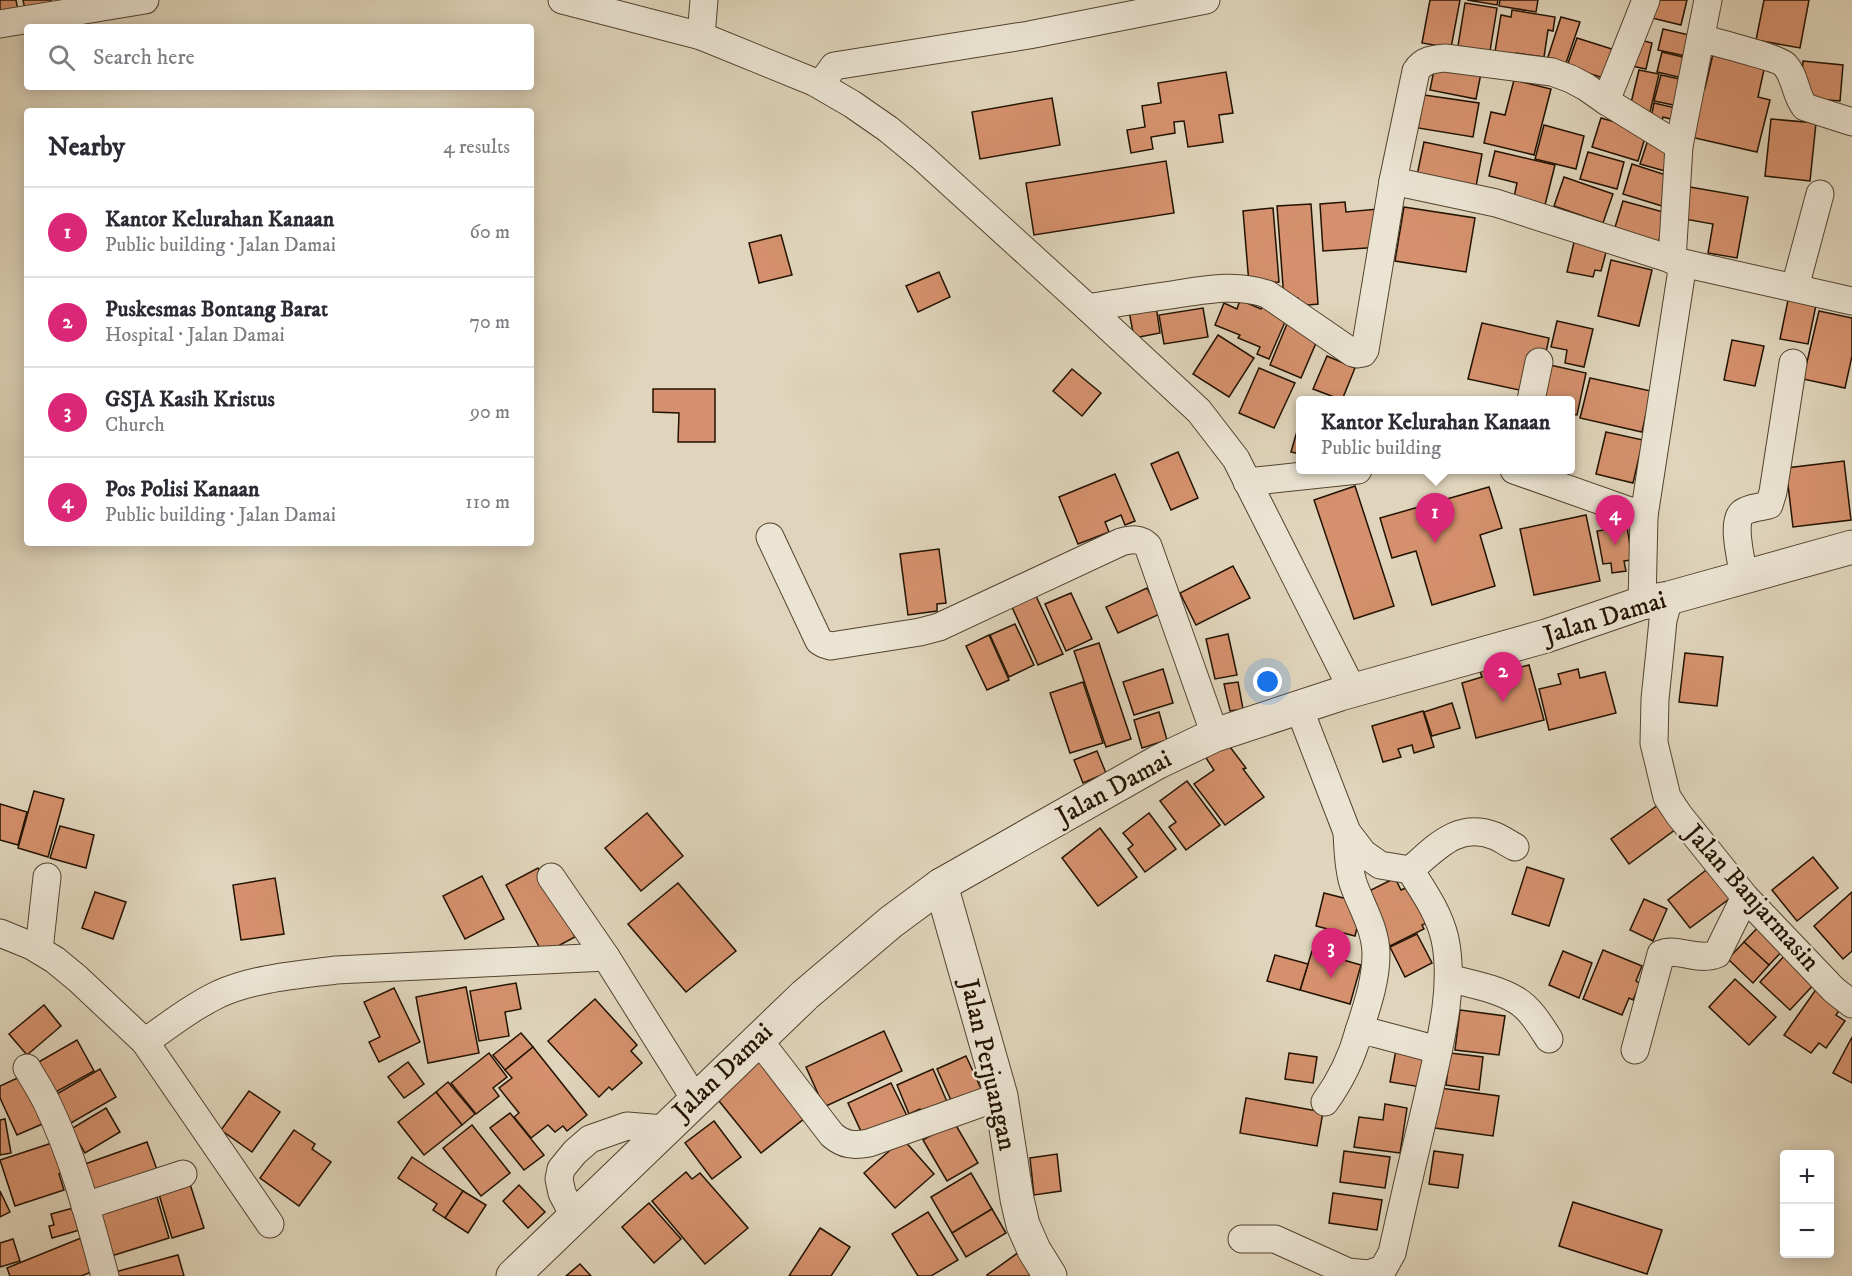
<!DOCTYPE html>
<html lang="en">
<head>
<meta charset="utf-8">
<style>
	body { margin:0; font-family:"IM FELL DW Pica",serif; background:#f7f7f7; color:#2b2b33 }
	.controls { position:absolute; right:18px; bottom:18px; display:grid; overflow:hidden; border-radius:6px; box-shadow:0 3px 15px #0003 }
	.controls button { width:54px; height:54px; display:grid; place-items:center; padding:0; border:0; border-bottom:2px solid #e1e1e2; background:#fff; color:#2b2b33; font:30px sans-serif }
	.you { position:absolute; left:1268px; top:682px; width:21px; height:21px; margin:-15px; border:4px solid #fff; border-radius:50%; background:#1a73e8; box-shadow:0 0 0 9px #1a73e833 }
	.badge { display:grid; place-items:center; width:39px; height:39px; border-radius:50%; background:#db2777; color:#fff; font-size:20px; font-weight:700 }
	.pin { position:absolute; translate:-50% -50px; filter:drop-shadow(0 2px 3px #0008) }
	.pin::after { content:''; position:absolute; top:32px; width:21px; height:18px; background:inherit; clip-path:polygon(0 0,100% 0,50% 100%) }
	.popup { position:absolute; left:1296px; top:396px; width:279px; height:78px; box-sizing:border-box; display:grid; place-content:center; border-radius:6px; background:#fff; filter:drop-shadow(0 2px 4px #0005); font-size:20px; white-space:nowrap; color:#7c7c81 }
	.popup b { font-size:22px; color:#2b2b33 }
	.popup::after { content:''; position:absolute; left:50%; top:100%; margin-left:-12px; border:12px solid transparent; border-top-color:#fff }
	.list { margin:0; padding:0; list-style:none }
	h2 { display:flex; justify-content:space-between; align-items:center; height:78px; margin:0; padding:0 24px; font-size:26px }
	h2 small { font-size:20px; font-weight:400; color:#7c7c81 }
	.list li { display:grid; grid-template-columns:39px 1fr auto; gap:18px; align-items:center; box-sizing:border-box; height:90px; padding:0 24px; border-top:2px solid #e1e1e2 }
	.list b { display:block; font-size:22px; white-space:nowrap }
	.list p { margin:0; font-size:20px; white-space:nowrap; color:#7c7c81 }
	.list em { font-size:20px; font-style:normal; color:#7c7c81 }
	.icon { flex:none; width:33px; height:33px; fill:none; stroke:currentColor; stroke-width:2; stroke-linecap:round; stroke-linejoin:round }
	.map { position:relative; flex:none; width:1852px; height:1276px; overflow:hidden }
	.search { position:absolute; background:#fff; box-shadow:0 3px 15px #0003; left:24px; top:24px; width:510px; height:66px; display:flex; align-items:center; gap:15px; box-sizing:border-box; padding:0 21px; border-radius:6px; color:#7c7c81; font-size:22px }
	.panel { position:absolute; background:#fff; box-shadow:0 3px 15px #0003; left:24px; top:108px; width:510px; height:438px; border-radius:6px }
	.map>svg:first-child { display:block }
</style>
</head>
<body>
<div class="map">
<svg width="1852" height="1276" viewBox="0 0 1852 1276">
	<rect width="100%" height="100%" fill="#e0d5bc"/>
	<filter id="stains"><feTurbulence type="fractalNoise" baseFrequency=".00333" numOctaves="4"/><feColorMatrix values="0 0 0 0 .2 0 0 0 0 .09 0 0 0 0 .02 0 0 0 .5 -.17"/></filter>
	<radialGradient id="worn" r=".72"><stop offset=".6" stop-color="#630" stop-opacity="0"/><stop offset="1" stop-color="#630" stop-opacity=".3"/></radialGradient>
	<g fill="#d5916d" stroke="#231200" stroke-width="1.5">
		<path d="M0 0H16L18 11 0 14Z"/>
		<path d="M23 0H51L52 6 25 10Z"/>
		<path d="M1430 0H1460L1451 48 1422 43Z"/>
		<path d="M1467 0H1498L1497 5Z"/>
		<path d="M1500 0H1538L1536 12 1499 6Z"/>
		<path d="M1653 0H1687L1681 25 1648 17Z"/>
		<path d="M1764 0H1809L1800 48 1756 40Z"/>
		<path d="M1465 3 1497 8 1490 51 1458 46Z"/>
		<path d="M1512 10 1555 17 1553 31 1548 30 1544 57 1516 53 1515 62 1494 58 1501 15 1511 17Z"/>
		<path d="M1561 17 1580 22 1565 66 1547 60Z"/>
		<path d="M1663 29 1694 36 1690 57 1658 50Z"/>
		<path d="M1577 38 1615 50 1606 79 1567 66Z"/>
		<path d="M1633 38 1652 43 1646 69 1627 65Z"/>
		<path d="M1662 52 1691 59 1687 79 1657 72Z"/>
		<path d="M1713 54 1765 65 1758 97 1770 100 1757 152 1686 136 1698 86 1705 88Z"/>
		<path d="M1803 61 1843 65 1840 101 1829 100V107L1800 98Z"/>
		<path d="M1435 65 1481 73 1476 99 1430 90Z"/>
		<path d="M1639 70 1659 74 1650 112 1630 107Z"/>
		<path d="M1226 72 1233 113 1219 115 1223 142 1188 147 1184 121 1174 122 1175 133 1151 137 1153 149 1131 153 1127 130 1145 127 1142 106 1161 103 1158 83Z"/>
		<path d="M1661 75 1689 81 1683 107 1654 101Z"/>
		<path d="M1514 80 1551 89 1534 155 1484 143 1491 112 1505 115Z"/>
		<path d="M1424 95 1479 103 1473 137 1418 128Z"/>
		<path d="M1052 98 1060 145 980 159 972 112Z"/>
		<path d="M1654 103 1680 109 1678 121 1663 117 1661 125 1650 123Z"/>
		<path d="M1601 118 1647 131 1638 161 1592 147Z"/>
		<path d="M1771 119 1816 123 1810 181 1765 176Z"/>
		<path d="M1544 125 1584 136 1576 169 1535 159Z"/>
		<path d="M1649 137 1674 145 1665 171 1640 164Z"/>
		<path d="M1424 142 1482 154 1475 192 1416 180Z"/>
		<path d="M1495 151 1555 165 1545 205 1514 197 1517 183 1489 176Z"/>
		<path d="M1588 152 1624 162 1617 189 1580 179Z"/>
		<path d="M1166 161 1174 213 1034 235 1026 183Z"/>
		<path d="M1632 164 1672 177 1662 206 1623 194Z"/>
		<path d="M1564 177 1613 194 1603 223 1554 206Z"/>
		<path d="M1684 186 1748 197 1737 258 1708 253 1713 224 1679 218Z"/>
		<path d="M1623 201 1667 213 1656 250 1612 237Z"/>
		<path d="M1345 202 1346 212 1378 209 1381 247 1323 251 1320 204Z"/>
		<path d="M1311 204 1318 304 1299 306 1298 298 1284 299 1277 206Z"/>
		<path d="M1404 207 1475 218 1466 272 1395 261Z"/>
		<path d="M1273 208 1279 282 1249 284 1243 211Z"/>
		<path d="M781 235 792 275 759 283 749 243Z"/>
		<path d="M1575 238 1608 245 1601 271 1595 270 1593 277 1567 272Z"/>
		<path d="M1611 260 1652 270 1639 326 1598 316Z"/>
		<path d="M939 272 950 297 918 312 906 286Z"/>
		<path d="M1240 300 1261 309 1263 304 1288 315 1269 359 1257 354 1260 347 1238 338 1240 335 1215 325 1224 303 1237 309Z"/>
		<path d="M1788 300 1816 305 1808 344 1780 339Z"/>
		<path d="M1156 306 1160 333 1134 338 1129 311Z"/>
		<path d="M1203 308 1208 337 1164 344 1159 315Z"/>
		<path d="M1819 311 1852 318V356L1845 388 1803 379Z"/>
		<path d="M1289 319 1319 336 1301 378 1270 365Z"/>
		<path d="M1557 321 1593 329 1584 367 1565 363 1567 350 1551 347Z"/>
		<path d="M1482 323 1549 338 1544 362 1519 390 1468 379Z"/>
		<path d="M1218 335 1254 358 1229 397 1193 374Z"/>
		<path d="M1732 340 1764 346 1755 386 1724 380Z"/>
		<path d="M1327 356 1355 368 1342 400 1313 389Z"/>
		<path d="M1550 365 1586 373 1577 415 1570 414V400H1542Z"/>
		<path d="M1259 368 1295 383 1274 428 1239 413Z"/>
		<path d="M1072 369 1101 393 1082 416 1053 391Z"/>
		<path d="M1590 378 1651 391 1642 432 1580 418Z"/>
		<path d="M653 389H715V442H678L679 413 653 412Z"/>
		<path d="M1300 421V454L1291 452Z"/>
		<path d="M1606 432 1643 440 1633 483 1596 474Z"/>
		<path d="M1178 452 1198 498 1171 510 1151 464Z"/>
		<path d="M1844 461 1851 520 1793 527 1786 468Z"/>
		<path d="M1115 474 1135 521 1125 525 1121 515 1105 522 1109 532 1078 544 1059 497Z"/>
		<path d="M1355 486 1394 606 1354 619 1314 500Z"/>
		<path d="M1489 487 1502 528 1480 535 1495 586 1432 605 1416 551 1392 558 1380 518Z"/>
		<path d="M1586 515 1600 581 1534 595 1520 529Z"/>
		<path d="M1627 526 1632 560 1624 561 1626 571 1612 573 1611 563 1603 564 1597 531Z"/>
		<path d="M939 549 946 603 937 604V611L908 615 900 554Z"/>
		<path d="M1233 566 1250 598 1196 625 1180 593Z"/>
		<path d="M1147 588 1160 614 1118 633 1106 607Z"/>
		<path d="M1071 593 1092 639 1066 651 1045 604Z"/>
		<path d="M1036 596 1063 654 1038 665 1012 607Z"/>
		<path d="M1015 624 1034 665 1009 677 990 635Z"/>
		<path d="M1228 634 1237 675 1215 679 1206 639Z"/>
		<path d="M989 635 1009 680 987 690 966 646Z"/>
		<path d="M1099 643 1131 739 1106 747 1074 651Z"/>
		<path d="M1685 653 1723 657 1717 706 1679 702Z"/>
		<path d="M1507 661 1510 670 1529 665 1544 720 1476 738 1462 683 1482 677 1479 668Z"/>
		<path d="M1163 669 1173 703 1134 715 1123 682Z"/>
		<path d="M1578 669 1580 678 1605 672 1616 713 1549 730 1539 689 1561 684 1558 674Z"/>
		<path d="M1083 682 1103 743 1070 753 1050 693Z"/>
		<path d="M1238 682 1243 709 1230 711 1224 684Z"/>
		<path d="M1452 703 1460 728 1432 736 1424 712Z"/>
		<path d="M1423 711 1434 747 1414 753 1412 745 1398 749 1401 757 1383 762 1372 726Z"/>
		<path d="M1159 712 1167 740 1142 748 1134 720Z"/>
		<path d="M1227 743 1246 768 1243 769 1264 797 1225 825 1194 784 1214 770 1206 758Z"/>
		<path d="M1097 751 1106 773 1083 783 1074 760Z"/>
		<path d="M1187 781 1220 825 1186 850 1169 827 1176 822 1160 801Z"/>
		<path d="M34 791 64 799 48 857 18 848Z"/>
		<path d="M0 804 27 812 18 845 0 840Z"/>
		<path d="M1658 805 1676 829 1629 864 1611 839Z"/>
		<path d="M647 813 683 856 641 891 605 848Z"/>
		<path d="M1149 813 1176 849 1145 872 1128 849 1133 845 1123 833Z"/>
		<path d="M60 826 94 835 86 868 50 858Z"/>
		<path d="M1100 828 1137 877 1098 906 1062 858Z"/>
		<path d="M1813 857 1838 888 1797 921 1772 890Z"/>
		<path d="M1527 867 1564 879 1549 926 1512 914Z"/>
		<path d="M1710 867 1733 896 1690 928 1668 900Z"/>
		<path d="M538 868 575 937 543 954 506 885Z"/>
		<path d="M482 876 504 919 465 939 443 896Z"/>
		<path d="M275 878 284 934 241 940 233 885Z"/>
		<path d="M1395 878 1401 890 1413 885 1431 921 1422 925 1424 929 1390 946 1363 894Z"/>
		<path d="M678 883 736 951 686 992 628 924Z"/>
		<path d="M95 892 126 902 113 939 82 928Z"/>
		<path d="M1852 892V951L1843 959 1814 926Z"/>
		<path d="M1324 893 1355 901 1361 911 1355 936 1316 926Z"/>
		<path d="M1644 899 1667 909 1653 941 1630 930Z"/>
		<path d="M1764 921 1789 944 1769 965 1744 942Z"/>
		<path d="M1417 934 1432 963 1405 977 1390 947Z"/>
		<path d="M1744 942 1769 965 1753 983 1728 959Z"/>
		<path d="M1603 950 1642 966 1636 981 1640 983 1633 1000 1629 998 1622 1015 1583 999Z"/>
		<path d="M1312 951 1361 965 1350 1004 1300 990Z"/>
		<path d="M1563 951 1592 963 1579 998 1549 985Z"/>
		<path d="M1788 952 1818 980 1790 1010 1760 982Z"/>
		<path d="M1275 955 1308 964 1300 990 1267 981Z"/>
		<path d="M1735 979 1776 1017 1749 1045 1709 1007Z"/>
		<path d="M516 983 521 1009 505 1012 509 1036 479 1041 470 991Z"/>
		<path d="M466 987 479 1053 428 1063 416 997Z"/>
		<path d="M394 988 420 1042 379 1062 369 1042 380 1037 364 1002Z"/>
		<path d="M1817 988 1842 1006 1836 1015 1845 1021 1826 1048 1819 1043 1811 1053 1784 1035Z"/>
		<path d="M595 999 637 1045 631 1051 642 1063 612 1090 609 1087 599 1097 548 1041Z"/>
		<path d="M44 1005 61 1026 27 1055 9 1034Z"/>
		<path d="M1460 1010 1505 1016 1499 1055 1455 1050Z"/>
		<path d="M884 1031 902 1071 824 1107 806 1067Z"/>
		<path d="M521 1033 533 1047 505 1070 493 1055Z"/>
		<path d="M1852 1037V1083L1833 1073Z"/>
		<path d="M77 1040 94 1071 52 1094 35 1064Z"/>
		<path d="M533 1047 587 1115 567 1131 563 1126 555 1132 548 1125 531 1138 514 1117 519 1113 499 1088 512 1078 505 1070Z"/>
		<path d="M1396 1050 1432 1056 1427 1088 1390 1082Z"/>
		<path d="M489 1053 507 1077 493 1088 499 1096 476 1114 451 1083Z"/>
		<path d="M1289 1053 1317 1057 1313 1083 1285 1079Z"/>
		<path d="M1450 1053 1483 1057 1479 1090 1446 1085Z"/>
		<path d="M966 1056 983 1093 954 1107 937 1069Z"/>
		<path d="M760 1060 805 1118 761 1153 715 1096Z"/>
		<path d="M408 1062 424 1084 404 1098 388 1077Z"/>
		<path d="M100 1069 116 1097 71 1123 55 1095Z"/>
		<path d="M933 1069 948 1104 923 1115 920 1109 909 1114 897 1085Z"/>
		<path d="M26 1074 47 1122 17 1135 0 1098V1086Z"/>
		<path d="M448 1082 475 1114 462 1125 436 1092Z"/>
		<path d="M891 1083 908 1118 864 1138 848 1103Z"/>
		<path d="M1440 1088 1499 1096 1493 1136 1435 1128Z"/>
		<path d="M249 1091 280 1112 252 1152 221 1130Z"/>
		<path d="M436 1092 462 1125 424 1155 398 1122Z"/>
		<path d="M1246 1098 1323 1112 1317 1146 1240 1133Z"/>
		<path d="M1385 1104 1407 1108 1400 1153 1354 1147 1359 1117 1383 1120Z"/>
		<path d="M106 1108 120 1132 85 1153 71 1129Z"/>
		<path d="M510 1113 544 1155 524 1170 490 1128Z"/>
		<path d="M5 1119 11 1153 0 1155V1120Z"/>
		<path d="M714 1121 741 1157 712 1179 685 1143Z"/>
		<path d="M954 1122 978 1163 947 1181 923 1140Z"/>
		<path d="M472 1125 510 1173 481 1196 443 1148Z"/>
		<path d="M294 1130 315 1144 312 1149 331 1162 299 1206 260 1178Z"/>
		<path d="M903 1139 934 1174 895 1208 864 1173Z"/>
		<path d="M147 1142 160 1178 97 1200 85 1164Z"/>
		<path d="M52 1143 66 1171 59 1174 64 1190 15 1206 0 1160Z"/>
		<path d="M1344 1151 1390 1157 1385 1188 1340 1182Z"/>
		<path d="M1434 1151 1463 1155 1458 1188 1429 1184Z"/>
		<path d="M1057 1154 1061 1191 1034 1195 1030 1158Z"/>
		<path d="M412 1157 463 1191 445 1218 433 1210 437 1204 398 1178Z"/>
		<path d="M686 1172 692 1179 700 1173 748 1228 705 1264 652 1201Z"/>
		<path d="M971 1173 992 1209 952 1233 931 1197Z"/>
		<path d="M189 1181 204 1228 172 1238 158 1191Z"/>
		<path d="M519 1185 545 1212 528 1228 503 1201Z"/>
		<path d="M0 1191 10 1212 0 1217Z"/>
		<path d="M463 1191 486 1205 468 1233 445 1218Z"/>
		<path d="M1333 1193 1382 1200 1377 1230 1329 1223Z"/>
		<path d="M157 1197 169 1238 108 1257 95 1216Z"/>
		<path d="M1573 1202 1662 1230 1647 1274 1559 1246Z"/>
		<path d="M649 1203 681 1239 654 1263 622 1227Z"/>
		<path d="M77 1207 83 1229 52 1238 49 1226 54 1225 51 1214Z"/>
		<path d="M992 1209 1006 1233 966 1257 952 1233Z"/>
		<path d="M928 1212 958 1260 931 1276H918L892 1234Z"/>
		<path d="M820 1228 850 1247 831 1276H789Z"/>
		<path d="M81 1238 94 1271 81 1276H10L7 1268Z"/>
		<path d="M13 1239 20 1261 0 1267V1243Z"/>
		<path d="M1019 1252 1036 1276H987V1275Z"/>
		<path d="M178 1255 184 1276H116L115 1272Z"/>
		<path d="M580 1264 591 1276H566Z"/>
	</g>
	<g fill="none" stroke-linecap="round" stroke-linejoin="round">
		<defs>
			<g id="minor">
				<path d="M562 0 701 36 814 82 852 104 888 129 922 157 1088 308 1199 411 1236 459 1353 691"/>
				<path d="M0 24 145 0"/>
				<path d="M701 36 704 0"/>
				<path d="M1701 38C1714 42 1779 58 1785 65 1796 77 1795 95 1805 107L1852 122"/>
				<path d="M820 85 834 66 1029 35 1206 0"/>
				<path d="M1606 101 1646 0"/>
				<path d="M1679 146 1606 101 1586 87 1571 79 1552 72 1445 58C1433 59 1423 60 1416 71L1393 181 1496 203 1683 263 1852 301"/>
				<path d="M1672 260 1679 146 1708 0"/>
				<path d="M1795 287 1820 194"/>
				<path d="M1088 308C1116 303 1143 299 1171 295 1204 290 1235 283 1267 294L1353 353 1357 354 1363 353 1365 350 1393 181"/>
				<path d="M1531 400 1539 362"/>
				<path d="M1514 470 1644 516"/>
				<path d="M1247 482 1358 470"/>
				<path d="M770 537 819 641 824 644 831 646 920 632 939 627 1121 542C1132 539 1140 538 1148 546L1215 735"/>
				<path d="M1744 577C1742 563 1731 522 1742 513 1748 508 1761 507 1769 505L1773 492 1793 363"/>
				<path d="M1669 598 1663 620 1660 651 1655 699 1654 743 1667 797 1679 815 1745 897 1834 990 1852 1004"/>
				<path d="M1642 603 1644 516 1683 263"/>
				<path d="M1347 832C1348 849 1348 866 1353 883 1361 906 1376 929 1376 954 1376 981 1367 1006 1359 1031"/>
				<path d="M1410 870C1436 848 1458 821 1495 836 1502 839 1509 844 1515 847"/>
				<path d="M551 877 606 957 695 1099"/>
				<path d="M0 933 32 946 55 960 78 979 145 1042 270 1224"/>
				<path d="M39 950 47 877"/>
				<path d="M1449 978C1470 984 1496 988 1516 1000 1530 1008 1540 1025 1549 1039"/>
				<path d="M758 1039 832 1135C844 1145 853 1146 869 1143L1001 1096"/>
				<path d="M145 1042C169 1025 192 1007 219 994 255 978 297 975 336 970L606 957"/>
				<path d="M1635 1050 1661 954C1678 947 1698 962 1717 954L1745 897"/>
				<path d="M27 1068C34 1080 42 1092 48 1105 74 1159 89 1218 105 1276"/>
				<path d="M1325 1102C1341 1080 1352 1057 1359 1031L1374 1033 1438 1050"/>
				<path d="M85 1206 183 1174"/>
				<path d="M574 1216 562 1193 559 1179 561 1169 575 1152 590 1139 627 1126 664 1129"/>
				<path d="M1242 1239H1275L1348 1272 1368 1274 1383 1269 1392 1253C1403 1204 1414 1155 1426 1106 1437 1054 1456 992 1445 939 1439 913 1424 892 1410 870L1380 865 1363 853 1347 832 1299 708"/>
			</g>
			<g id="tertiary">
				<path d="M941 885 1001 1096 1017 1199 1023 1225 1034 1250 1050 1276"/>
				<path d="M513 1276 805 995 891 922 941 885 1158 762 1215 735 1340 694 1546 636 1642 603 1669 598 1852 547"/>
			</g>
		</defs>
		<use href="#minor" stroke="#52432f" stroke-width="29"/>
		<use href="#tertiary" stroke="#52432f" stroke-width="35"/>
		<use href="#minor" stroke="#ebe4d3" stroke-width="27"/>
		<use href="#tertiary" stroke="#ebe4d3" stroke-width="33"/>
	</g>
	<g text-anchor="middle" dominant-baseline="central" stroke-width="5" stroke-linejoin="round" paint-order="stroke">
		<g font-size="26" fill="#231200" stroke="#ebe4d3">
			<text transform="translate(1605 618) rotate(-17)">Jalan Damai</text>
			<text transform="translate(1114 788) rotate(-29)">Jalan Damai</text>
			<text transform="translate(1752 898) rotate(48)">Jalan Banjarmasin</text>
			<text transform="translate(988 1065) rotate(77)">Jalan Perjuangan</text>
			<text transform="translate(723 1072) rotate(-44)">Jalan Damai</text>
		</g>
	</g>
	<rect width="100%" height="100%" filter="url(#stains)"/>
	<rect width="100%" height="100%" fill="url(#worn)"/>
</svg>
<div class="controls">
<button>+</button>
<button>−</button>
</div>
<div class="you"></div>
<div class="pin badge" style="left:1435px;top:543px">1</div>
<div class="popup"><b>Kantor Kelurahan Kanaan</b>Public building</div>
<div class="pin badge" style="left:1503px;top:702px">2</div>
<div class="pin badge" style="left:1331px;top:978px">3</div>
<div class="pin badge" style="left:1615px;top:545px">4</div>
<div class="search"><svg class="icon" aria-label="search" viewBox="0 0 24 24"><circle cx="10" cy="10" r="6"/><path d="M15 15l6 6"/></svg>Search here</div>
<section class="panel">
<h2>Nearby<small>4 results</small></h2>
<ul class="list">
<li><span class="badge">1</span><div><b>Kantor Kelurahan Kanaan</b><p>Public building · Jalan Damai</p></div><em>60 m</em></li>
<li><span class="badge">2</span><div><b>Puskesmas Bontang Barat</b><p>Hospital · Jalan Damai</p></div><em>70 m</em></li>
<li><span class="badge">3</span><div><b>GSJA Kasih Kristus</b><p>Church</p></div><em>90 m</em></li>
<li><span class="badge">4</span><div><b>Pos Polisi Kanaan</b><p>Public building · Jalan Damai</p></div><em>110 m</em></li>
</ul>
</section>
</div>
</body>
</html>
